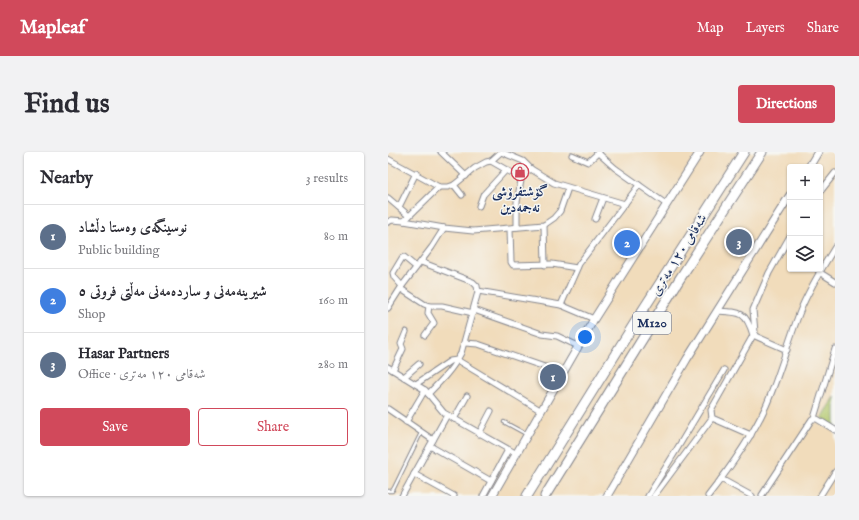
<!DOCTYPE html>
<html lang="en">
<head>
<meta charset="utf-8">
<style>
	body { margin:0; font-family:"IM FELL English",Amiri,serif; background:#f2f2f3; color:#2b2b33 }
	.controls { position:absolute; right:12px; top:12px; display:grid; overflow:hidden; border-radius:4px; box-shadow:0 1px 3px #0004 }
	.controls button { width:36px; height:36px; display:grid; place-items:center; padding:0; border:0; border-bottom:1px solid #e1e1e2; background:#fff; color:#2b2b33; font:20px sans-serif }
	.you { position:absolute; left:197px; top:185px; width:14px; height:14px; margin:-10px; border:3px solid #fff; border-radius:50%; background:#1a73e8; box-shadow:0 0 0 6px #1a73e833 }
	.badge { display:grid; place-items:center; width:26px; height:26px; border-radius:50%; background:#d1495b; color:#fff; font-size:13px; font-weight:700 }
	.pin { position:absolute; translate:-50% -50%; border:2px solid #fff; box-shadow:0 1px 4px #0006 }
	.list { margin:0; padding:0; list-style:none }
	h2 { display:flex; justify-content:space-between; align-items:center; height:52px; margin:0; padding:0 16px; font-size:17px }
	h2 small { font-size:13px; font-weight:400; color:#7c7c81 }
	.list li { display:grid; grid-template-columns:26px 1fr auto; gap:12px; align-items:center; box-sizing:border-box; height:64px; padding:0 16px; border-top:1px solid #e1e1e2 }
	.list b { display:block; font-size:15px; white-space:nowrap }
	.list p { margin:0; font-size:13px; white-space:nowrap; color:#7c7c81 }
	.list em { font-size:13px; font-style:normal; color:#7c7c81 }
	.actions { display:flex; gap:8px; padding:12px 16px }
	.actions a { flex:1; padding:9px 0; border:1px solid #d1495b; border-radius:4px; text-align:center; font-size:14px; color:#d1495b }
	.actions .main { background:#d1495b; color:#fff }
	.icon { flex:none; width:22px; height:22px; fill:none; stroke:currentColor; stroke-width:2; stroke-linecap:round; stroke-linejoin:round }
	.map { position:relative; flex:none; width:447px; height:344px; overflow:hidden; border-radius:4px }
	header { display:flex; align-items:center; gap:24px; box-sizing:border-box; height:56px; padding:0 20px; background:#d1495b; color:#fff }
	header strong { font-size:19px }
	nav { display:flex; gap:22px; margin-inline-start:auto; font-size:14px }
	.intro { display:flex; align-items:center; justify-content:space-between; box-sizing:border-box; height:96px; padding:0 24px }
	h1 { margin:0; font-size:28px }
	.button { padding:10px 18px; border-radius:4px; background:#d1495b; color:#fff; font-size:14px; font-weight:700 }
	main { display:flex; gap:24px; padding:0 24px }
	aside { flex:1; background:#fff; border-radius:4px; box-shadow:0 1px 3px #0004 }
	.map>svg:first-child { display:block }
</style>
</head>
<body>
<header>
<strong>Mapleaf</strong>
<nav><a>Map</a><a>Layers</a><a>Share</a></nav>
</header>
<div class="intro"><h1>Find us</h1><a class="button">Directions</a></div>
<main>
<aside>
<h2>Nearby<small>3 results</small></h2>
<ul class="list">
<li><span class="badge" style="background:#5c6f8a">1</span><div><b>نوسینگەی وەستا دڵشاد</b><p>Public building</p></div><em>80 m</em></li>
<li><span class="badge" style="background:#3f7fe0">2</span><div><b>شیرینەمەنی و ساردەمەنی مەڵتی فروتی ٥</b><p>Shop</p></div><em>160 m</em></li>
<li><span class="badge" style="background:#5c6f8a">3</span><div><b>Hasar Partners</b><p>Office · شەقامی ١٢٠ مەتری</p></div><em>280 m</em></li>
</ul>
<div class="actions"><a class="main">Save</a><a>Share</a></div>
</aside>
<div class="map">
<svg width="447" height="344" viewBox="0 0 447 344">
	<rect width="100%" height="100%" fill="#f6f6f2"/>
	<filter id="ink" filterUnits="userSpaceOnUse"><feTurbulence type="fractalNoise" baseFrequency=".025" numOctaves="2"/><feDisplacementMap in="SourceGraphic" scale="8" xChannelSelector="R" yChannelSelector="G"/><feConvolveMatrix kernelMatrix="1 2 1 2 8 2 1 2 1" color-interpolation-filters="sRGB"/></filter>
	<filter id="wash" filterUnits="userSpaceOnUse"><feTurbulence type="fractalNoise" baseFrequency=".012" numOctaves="4" result="noise"/><feDisplacementMap in="SourceGraphic" scale="16" xChannelSelector="R" yChannelSelector="G"/><feGaussianBlur stdDeviation="0.9" result="paint"/><feColorMatrix in="noise" values="0 0 0 0 0 0 0 0 0 0 0 0 0 0 0 0 0 1.4 0 .05"/><feComposite in="paint" operator="in"/></filter>
	<g filter="url(#wash)">
		<rect width="100%" height="100%" fill="#f1dcbb"/>
		<path fill="#b2c76c" stroke="#667b65" d="M447 245V274L434 266Z"/>
	</g>
	<g filter="url(#ink)">
		<g fill="none" stroke-linecap="round" stroke-linejoin="round">
			<defs>
				<g id="lane">
					<path d="M116 270 138 282"/>
					<path d="M0 339H4L6 336 33 281"/>
				</g>
				<g id="street">
					<path d="M53 0 78 24"/>
					<path d="M113 0 135 9 143 17 166 31 237 52"/>
					<path d="M209 0 227 16 278 52"/>
					<path d="M184 3 200 10 211 0"/>
					<path d="M0 7 51 35H60L66 33 87 16 98 10 103 9 113 0"/>
					<path d="M103 9 122 20 134 23"/>
					<path d="M66 33 74 43"/>
					<path d="M432 40 447 21"/>
					<path d="M0 46 21 64"/>
					<path d="M91 54 95 43 118 18"/>
					<path d="M11 55 28 21"/>
					<path d="M207 67 215 46"/>
					<path d="M16 69 51 35"/>
					<path d="M0 70 4 68 16 69 56 76 85 79 156 73 166 66 172 59 180 36"/>
					<path d="M156 73 157 113"/>
					<path d="M129 75V50L134 23 143 17"/>
					<path d="M122 77 123 110 125 113 164 112 189 116"/>
					<path d="M33 110 85 130 89 134 90 140 73 201C65 217 52 230 40 242"/>
					<path d="M431 120 447 130"/>
					<path d="M14 134 6 125 5 121 14 106 16 105 28 115"/>
					<path d="M13 137 36 152 41 154H54L85 161"/>
					<path d="M90 139 173 153 206 167"/>
					<path d="M173 153 191 112 251 33"/>
					<path d="M0 156 14 134 44 95 56 76"/>
					<path d="M86 158 154 182 169 184 190 194"/>
					<path d="M329 159C352 160 358 159 365 183L399 198"/>
					<path d="M37 183 46 171 40 161 41 154"/>
					<path d="M77 191 90 192 174 221"/>
					<path d="M0 215 37 238 56 261 127 301"/>
					<path d="M5 218 15 197 13 192 18 180"/>
					<path d="M16 225 31 212"/>
					<path d="M28 232 62 209 69 208 152 258"/>
					<path d="M0 257 45 288"/>
					<path d="M426 266 447 197"/>
					<path d="M66 267 79 244"/>
					<path d="M18 270 37 238"/>
					<path d="M91 282 103 259"/>
					<path d="M363 283 324 266 323 258 367 180 365 158 381 121 402 84"/>
					<path d="M42 294 103 329"/>
					<path d="M26 322 66 344"/>
					<path d="M333 327 364 344"/>
					<path d="M374 343 424 267H429L447 278"/>
					<path d="M14 344 59 263"/>
					<path d="M95 344 120 298"/>
					<path d="M260 344 286 302 336 218"/>
					<path d="M266 344 324 266"/>
					<path d="M320 344C342 316 363 287 378 254 392 222 400 189 413 157 422 135 435 115 447 95"/>
					<path d="M432 344 447 320"/>
				</g>
				<g id="secondary">
					<path d="M421 15 430 0"/>
					<path d="M104 344 206 167 312 0"/>
					<path d="M219 344 299 207 402 43"/>
				</g>
				<g id="highway">
					<path d="M139 344 253 161 356 0"/>
					<path d="M157 344 291 128 374 0"/>
				</g>
			</defs>
			<use href="#lane" stroke="#86868c" stroke-width="4.5"/>
			<use href="#street" stroke="#86868c" stroke-width="7"/>
			<use href="#secondary" stroke="#86868c" stroke-width="9"/>
			<use href="#highway" stroke="#86868c" stroke-width="11"/>
			<use href="#lane" stroke="#fff" stroke-width="2.5"/>
			<use href="#street" stroke="#fff" stroke-width="5"/>
			<use href="#secondary" stroke="#fff" stroke-width="7"/>
			<use href="#highway" stroke="#fff" stroke-width="9"/>
		</g>
	</g>
	<defs>
		<symbol id="shop-ring" viewBox="-11 -11 22 22"><circle r="9.5" fill="#f6f6f2" stroke="#d1495b" stroke-width="1.5"/><path d="M-5-2.5h2.3a2.7 3.5 0 0 1 5.4 0H5L5.5 6h-11ZM-1.5-2.5h3a1.5 2.3 0 0 0-3 0Z" fill="#d1495b"/></symbol>
	</defs>
	<g fill-rule="evenodd">
		<use href="#shop-ring" x="122" y="10" width="20" height="20"/>
	</g>
	<g text-anchor="middle" dominant-baseline="central" stroke-width="3" stroke-linejoin="round" paint-order="stroke">
		<rect fill="#f6f6f2" stroke="#5d6b8a" stroke-width="1" x="245" y="160" width="38" height="22" rx="3"/>
		<g font-size="13" font-weight="bold" fill="#1b2f5e">
			<text x="264" y="171">M120</text>
		</g>
		<g font-size="14" font-weight="bold" fill="#1b2f5e" stroke="#f6f6f2">
			<text x="132" y="40">گۆشتفرۆشی<tspan x="132" dy="16">نەجمەدین</tspan></text>
		</g>
		<g font-size="14" fill="#1b2f5e" stroke="#f6f6f2">
			<text transform="translate(291 103) rotate(-58)">شەقامی ١٢٠ مەتری</text>
		</g>
	</g>
</svg>
<div class="controls">
<button>+</button>
<button>−</button>
<button><svg class="icon" aria-label="layers" viewBox="0 0 24 24"><path d="M12 4l9 5-9 5-9-5zM3 14l9 5 9-5"/></svg></button>
</div>
<div class="you"></div>
<div class="pin badge" style="left:165px;top:225px;background:#5c6f8a">1</div>
<div class="pin badge" style="left:239px;top:91px;background:#3f7fe0">2</div>
<div class="pin badge" style="left:351px;top:90px;background:#5c6f8a">3</div>
</div>
</main>
</body>
</html>
